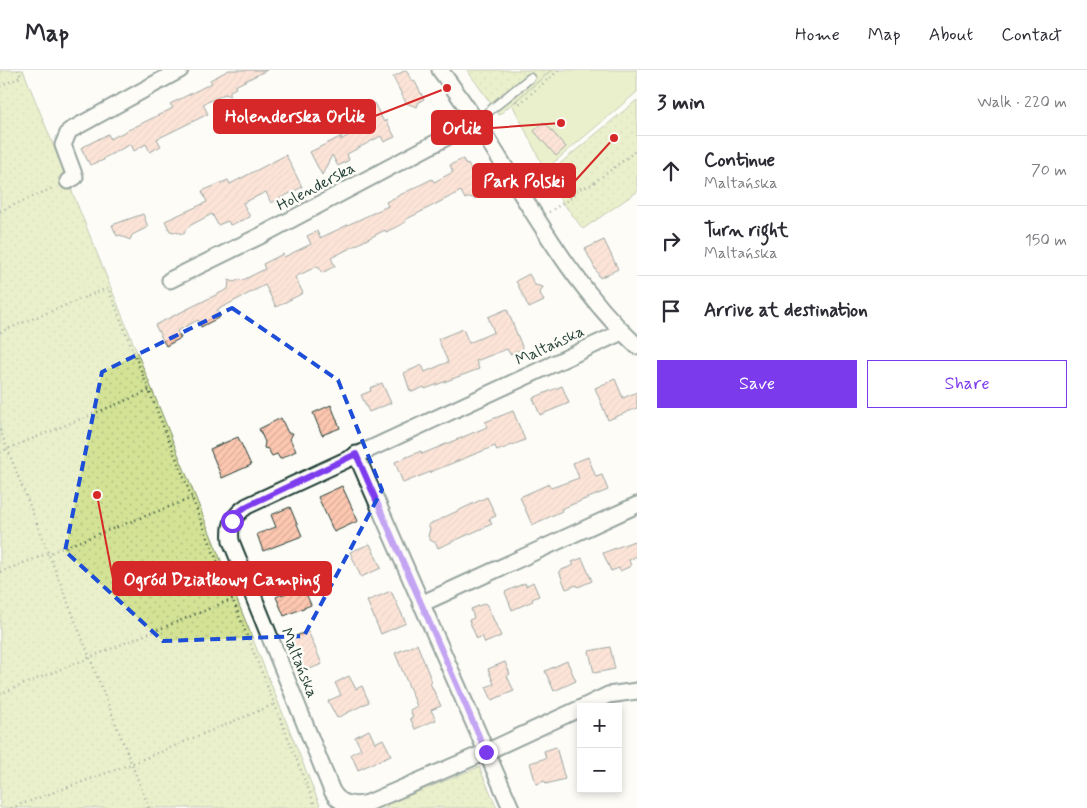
<!DOCTYPE html>
<html lang="en">
<head>
<meta charset="utf-8">
<style>
	body { margin:0; font-family:Mynerve,sans-serif; background:#f7f7f7; color:#2b2b33 }
	.controls { position:absolute; right:15px; bottom:15px; display:grid; overflow:hidden; border-radius:0px; box-shadow:0 2px 8px #0003 }
	.controls button { width:45px; height:45px; display:grid; place-items:center; padding:0; border:0; border-bottom:1px solid #e1e1e2; background:#fff; color:#2b2b33; font:25px sans-serif }
	.stop { position:absolute; width:15px; height:15px; margin:-11px; border:4px solid #7c3aed; border-radius:50%; background:#fff }
	.stop.end { background:#7c3aed; border-color:#fff; box-shadow:0 1px 5px #0008 }
	.list { margin:0; padding:0; list-style:none }
	h2 { display:flex; justify-content:space-between; align-items:center; height:65px; margin:0; padding:0 20px; font-size:21px }
	h2 small { font-size:16px; font-weight:400; color:#7c7c81 }
	.list li { display:grid; grid-template-columns:32px 1fr auto; gap:15px; align-items:center; box-sizing:border-box; height:70px; padding:0 20px; border-top:1px solid #e1e1e2 }
	.list b { display:block; font-size:19px; white-space:nowrap }
	.list p { margin:0; font-size:16px; white-space:nowrap; color:#7c7c81 }
	.list em { font-size:16px; font-style:normal; color:#7c7c81 }
	.actions { display:flex; gap:10px; padding:15px 20px }
	.actions a { flex:1; padding:11px 0; border:1px solid #7c3aed; border-radius:0px; text-align:center; font-size:18px; color:#7c3aed }
	.actions .main { background:#7c3aed; color:#fff }
	.icon { flex:none; width:28px; height:28px; fill:none; stroke:currentColor; stroke-width:2; stroke-linecap:round; stroke-linejoin:round }
	.map { position:relative; flex:none; width:637px; height:738px; overflow:hidden }
	header { display:flex; align-items:center; gap:30px; box-sizing:border-box; height:70px; padding:0 25px; background:#fff; border-bottom:1px solid #e1e1e2 }
	header strong { font-size:24px }
	nav { display:flex; gap:28px; margin-inline-start:auto; font-size:18px }
	main { display:flex }
	aside { flex:1; background:#fff }
	.map>svg:first-child { display:block }
</style>
</head>
<body>
<header>
<strong>Map</strong>
<nav><a>Home</a><a>Map</a><a>About</a><a>Contact</a></nav>
</header>
<main>
<div class="map">
<svg width="637" height="738" viewBox="0 0 637 738">
	<defs>
		<pattern id="green-dots" width="8" height="8" patternUnits="userSpaceOnUse" patternTransform="scale(1.25)"><rect width="8" height="8" fill="#d3e295"/><path d="M2 2h.1M6 6h.1" fill="none" stroke="#b5c381" stroke-width="1.8" stroke-linecap="round"/></pattern>
		<pattern id="building-hatch" width="6" height="6" patternUnits="userSpaceOnUse" patternTransform="scale(1.25)"><rect width="6" height="6" fill="#fdc7b0"/><path d="M-1 1l2-2M0 6l6-6M5 7l2-2" fill="none" stroke="#d8ac98"/></pattern>
	</defs>
	<rect width="100%" height="100%" fill="#fdfcf7"/>
	<filter id="ink" filterUnits="userSpaceOnUse"><feTurbulence type="fractalNoise" baseFrequency=".02" numOctaves="2"/><feDisplacementMap in="SourceGraphic" scale="10" xChannelSelector="R" yChannelSelector="G"/><feConvolveMatrix kernelMatrix="1 2 1 2 8 2 1 2 1" color-interpolation-filters="sRGB"/></filter>
	<g filter="url(#ink)">
		<g fill="url(#green-dots)" stroke="#799064">
			<path d="M0 0H23L321 738H0Z"/>
			<path d="M467 0H551L499 45Z"/>
			<path d="M637 30V122L583 159 553 120 546 105Z"/>
			<path d="M479 697 497 738H378Z"/>
		</g>
		<path fill="#d3e295" stroke="#799064" d="M552 0H637V22L545 100 512 34Z"/>
		<g fill="url(#building-hatch)" stroke="#1f3d34">
			<path d="M229 0H267L235 16 236 18 230 21V26L225 24 203 34 208 44 157 69 161 76 150 82 146 74 134 81 131 74 104 88V90L90 95 81 78 108 64 110 69 173 38 170 34 212 13 210 10Z"/>
			<path d="M406 0 412 11 414 10 424 29 419 32 417 37 406 33 393 7Z"/>
			<path d="M374 33 384 52 386 50 395 67 384 72 381 66 347 84 349 90 338 96 332 85 322 105 310 82 342 66 340 70 359 60 358 59 365 55 358 41Z"/>
			<path d="M544 52 566 77 556 86 534 61Z"/>
			<path d="M286 85 302 117 271 133 266 122 243 133 250 147 230 155 228 151 218 155 212 144 191 155 186 159 184 164 170 161 165 151 207 132 202 121 228 110 230 114Z"/>
			<path d="M463 89 466 95 468 94 482 120 477 123 475 129 470 127 465 129 461 121 405 150 406 152 386 162 385 160 331 188 335 196 322 203 318 196 295 207 303 223 276 237 265 215 217 240 220 247 201 257 198 250 177 261 181 268 166 276 155 255 228 219 229 210 234 212 240 209 241 211 265 199 263 194 283 184 284 187 311 174 307 166 317 161 320 168 388 136 386 132 432 109 434 112 453 102 450 95Z"/>
			<path d="M143 144 148 157 132 165 130 170 120 165 117 166 112 155Z"/>
			<path d="M604 170 618 199 600 208 585 179Z"/>
			<path d="M529 204 535 215 543 217 540 223 544 231 529 238 516 211Z"/>
			<path d="M507 239 523 279 510 284 507 279 476 291 479 299 425 319 424 317 412 322 411 320 410 321 404 303 422 295 425 302 448 292 438 269 463 259 469 273 494 262 488 247Z"/>
			<path d="M615 309 623 328 637 322V338L608 350 595 318Z"/>
			<path d="M382 313 391 333 369 342 361 325 371 321 370 318Z"/>
			<path d="M562 316 569 333 540 345 533 328Z"/>
			<path d="M331 335 340 358 322 365 313 343Z"/>
			<path d="M513 341 525 370 497 381 495 376 403 413 395 392 421 381 422 384 487 357 485 352Z"/>
			<path d="M281 348 288 363H293L290 369 296 381 280 389 277 384 272 386 268 379 264 378 265 372 259 359Z"/>
			<path d="M238 367 251 395 222 408 210 379Z"/>
			<path d="M588 387 596 407 602 405 608 420 561 439 562 441 532 455 520 427 549 414 551 418 579 408 573 393Z"/>
			<path d="M342 416 358 451 334 462 318 427Z"/>
			<path d="M487 427 496 446 489 449 492 454 438 478 436 473 430 470 428 466 430 459 428 455Z"/>
			<path d="M290 437 302 466 263 481 257 464 276 457 271 445Z"/>
			<path d="M634 471 637 478V486L629 490 631 496 620 501 619 498 611 501 603 483Z"/>
			<path d="M370 474 381 498 361 507 350 482Z"/>
			<path d="M582 488 592 511 578 517 577 515 566 519 559 501 574 495 572 492Z"/>
			<path d="M298 504 311 535 284 546 276 527 288 522 283 510Z"/>
			<path d="M533 512 539 526 532 529 533 531 512 540 505 522 525 513 526 516Z"/>
			<path d="M391 521 406 553 381 564 367 531Z"/>
			<path d="M486 533 501 566 485 573 482 566 477 569 469 550 474 548 471 539Z"/>
			<path d="M308 561 322 594 305 601 291 568Z"/>
			<path d="M417 574 432 612 430 613 441 636 431 640 436 650 415 659 410 648 413 647 410 640 417 636 395 583Z"/>
			<path d="M610 577 615 599 594 603 589 581Z"/>
			<path d="M567 591 576 611 554 621 545 601Z"/>
			<path d="M505 592 510 604 507 606 514 621 492 630 486 617 494 614 488 599Z"/>
			<path d="M349 606 356 619 362 616 369 632 337 648 328 631 341 625 335 613Z"/>
			<path d="M369 660 375 673 383 669 391 685 358 700 351 684 361 679 355 667Z"/>
			<path d="M556 677 565 709 546 714 545 711 536 714 530 693 546 688 544 681Z"/>
		</g>
		<g fill="none" stroke-linecap="round" stroke-linejoin="round">
			<defs>
				<path id="service" d="M477 51 530 8"/>
				<g id="minor">
					<path d="M440 0C509 90 553 198 637 276"/>
					<path d="M68 111 75 107 63 75 69 61 180 0"/>
					<path d="M170 210 262 165 477 51"/>
					<path d="M356 384 511 738"/>
					<path d="M421 534 637 435"/>
					<path d="M583 637 608 625 637 621"/>
					<path d="M581 638 486 682 368 733C353 737 340 735 332 721L231 471C229 454 233 446 247 436L622 262"/>
				</g>
			</defs>
			<use href="#service" stroke="#1f3d34" stroke-width="11"/>
			<use href="#minor" stroke="#1f3d34" stroke-width="19"/>
			<g stroke="#1f3d34" stroke-width="2.5" stroke-dasharray="1 4" stroke-linecap="butt">
				<path d="M0 16 21 7 18 0"/>
				<path d="M516 31 519 34 559 0"/>
				<path d="M0 141 55 117"/>
				<path d="M549 142 571 128 578 119 591 115 637 80"/>
				<path d="M0 262 108 218 316 738"/>
				<path d="M0 360 149 738"/>
				<path d="M0 382 149 321"/>
				<path d="M0 502 192 428"/>
				<path d="M0 624 233 529"/>
				<path d="M11 738 131 694 275 634"/>
			</g>
			<use href="#service" stroke="#fdfcf7" stroke-width="8"/>
			<use href="#minor" stroke="#fdfcf7" stroke-width="15"/>
		</g>
	</g>
	<g fill="none" stroke-linecap="round" stroke-linejoin="round" filter="url(#ink)">
		<path stroke="#7c3aed" stroke-width="6" d="M232 451 237 443 247 436 356 384 486 682"/>
	</g>
	<path d="M0 0H637V738H0ZM232 238 338 310 382 420 304 566 163 571 65 481 102 302Z" fill="#fdfcf7" fill-opacity=".55" fill-rule="evenodd"/>
	<path fill="none" stroke="#1d4ed8" stroke-width="4" stroke-dasharray="10 6" stroke-linejoin="round" d="M232 238 338 310 382 420 304 566 163 571 65 481 102 302Z"/>
	<g text-anchor="middle" dominant-baseline="central" stroke-width="5" stroke-linejoin="round" paint-order="stroke">
		<g font-size="16" fill="#1f3d34" stroke="#fdfcf7">
			<text transform="translate(316 117) rotate(-28)">Holenderska</text>
			<text transform="translate(550 276) rotate(-25)">Maltańska</text>
			<text transform="translate(299 593) rotate(68)">Maltańska</text>
		</g>
	</g>
	<path fill="none" stroke="#d62828" stroke-width="2" d="M447 18L375 46M561 53L492 58M614 68L575 111M97 425L113 509"/>
	<g fill="#d62828" stroke="#fdfcf7" stroke-width="2">
		<circle cx="447" cy="18" r="5"/>
		<circle cx="561" cy="53" r="5"/>
		<circle cx="614" cy="68" r="5"/>
		<circle cx="97" cy="425" r="5"/>
	</g>
	<g fill="#d62828" stroke="#d62828" stroke-width="2">
		<rect x="214" y="30" width="161" height="33" rx="5"/>
		<rect x="432" y="41" width="60" height="33" rx="5"/>
		<rect x="473" y="94" width="102" height="33" rx="5"/>
		<rect x="113" y="492" width="218" height="33" rx="5"/>
	</g>
	<g font-size="18" text-anchor="middle" font-weight="bold" fill="#fff">
		<text x="295" y="52">Holenderska Orlik</text>
		<text x="462" y="64">Orlik</text>
		<text x="524" y="117">Park Polski</text>
		<text x="222" y="515">Ogród Działkowy Camping</text>
	</g>
</svg>
<div class="controls">
<button>+</button>
<button>−</button>
</div>
<div class="stop" style="left:232px;top:451px"></div>
<div class="stop end" style="left:486px;top:682px"></div>
</div>
<aside>
<h2>3 min<small>Walk · 220 m</small></h2>
<ul class="list">
<li><svg class="icon" aria-label="ahead" viewBox="0 0 24 24"><path d="M12 20V5M6 11l6-6 6 6"/></svg><div><b>Continue</b><p>Maltańska</p></div><em>70 m</em></li>
<li><svg class="icon" aria-label="right" viewBox="0 0 24 24"><path d="M7 20v-9h11M14 6l5 5-5 5"/></svg><div><b>Turn right</b><p>Maltańska</p></div><em>150 m</em></li>
<li><svg class="icon" aria-label="arrive" viewBox="0 0 24 24"><path d="M6 21V4h12l-3 4 3 4H6"/></svg><div><b>Arrive at destination</b></div></li>
</ul>
<div class="actions"><a class="main">Save</a><a>Share</a></div>
</aside>
</main>
</body>
</html>
